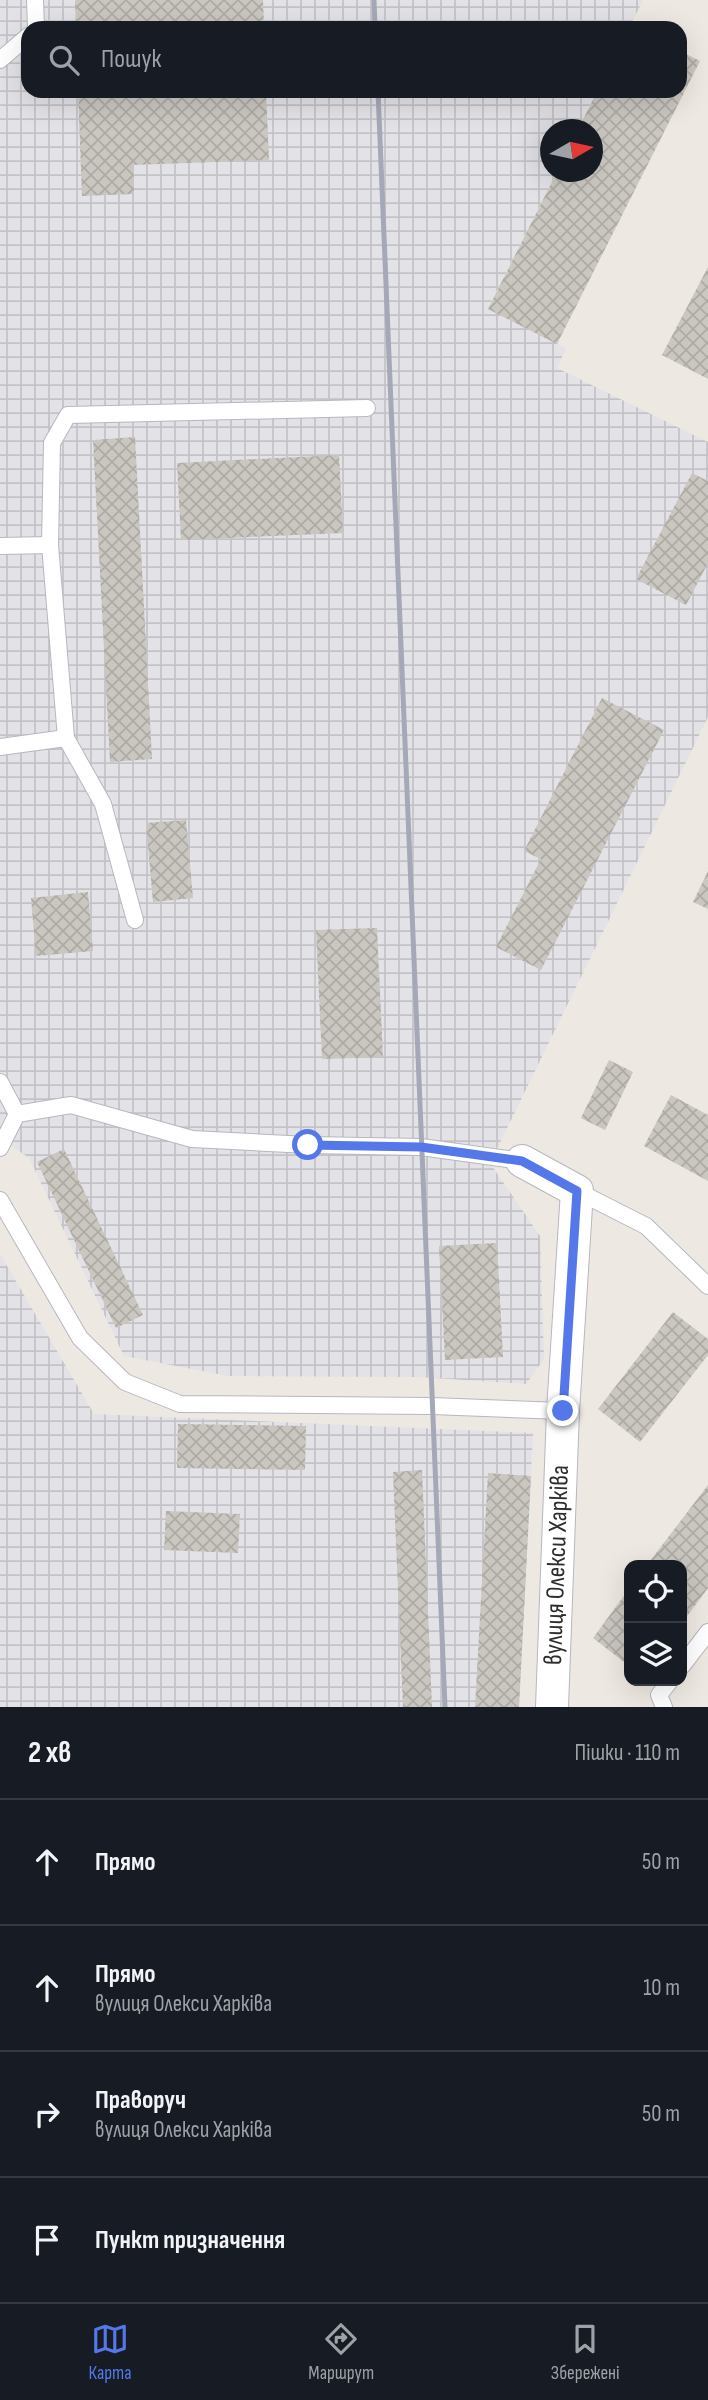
<!DOCTYPE html>
<html lang="uk">
<head>
<meta charset="utf-8">
<style>
	body { margin:0; font-family:"Sofia Sans Condensed",sans-serif; background:#20242c; color:#f1f3f6 }
	.controls { position:absolute; right:21px; bottom:21px; display:grid; overflow:hidden; border-radius:14px; box-shadow:0 7px 28px #0002 }
	.controls button { width:63px; height:63px; display:grid; place-items:center; padding:0; border:0; border-bottom:2px solid #363941; background:#171b24; color:#f1f3f6; font:35px sans-serif }
	.compass { position:absolute; left:540px; top:119px; width:63px; height:63px; border-radius:50%; background:#171b24; box-shadow:0 7px 28px #0002; rotate:81deg }
	.stop { position:absolute; width:21px; height:21px; margin:-16px; border:5px solid #5477e9; border-radius:50%; background:#fff }
	.stop.end { background:#5477e9; border-color:#fff; box-shadow:0 2px 7px #0008 }
	.list { margin:0; padding:0; list-style:none }
	h2 { display:flex; justify-content:space-between; align-items:center; height:91px; margin:0; padding:0 28px; font-size:30px }
	h2 small { font-size:23px; font-weight:400; color:#9ea1a6 }
	.list li { display:grid; grid-template-columns:46px 1fr auto; gap:21px; align-items:center; box-sizing:border-box; height:126px; padding:0 28px; border-top:2px solid #363941 }
	.list b { display:block; font-size:26px; white-space:nowrap }
	.list p { margin:0; font-size:23px; white-space:nowrap; color:#9ea1a6 }
	.list em { font-size:23px; font-style:normal; color:#9ea1a6 }
	.icon { flex:none; width:38px; height:38px; fill:none; stroke:currentColor; stroke-width:2; stroke-linecap:round; stroke-linejoin:round }
	.map { position:relative; flex:none; width:708px; height:1707px; overflow:hidden }
	.search { position:absolute; background:#171b24; box-shadow:0 7px 28px #0002; left:21px; right:21px; top:21px; height:77px; display:flex; align-items:center; gap:18px; box-sizing:border-box; padding:0 24px; border-radius:21px; color:#9ea1a6; font-size:26px }
	.sheet { height:595px; background:#171b24 }
	nav { display:flex; justify-content:space-around; align-items:center; box-sizing:border-box; height:98px; border-top:2px solid #363941; background:#171b24; font-size:19px; color:#9ea1a6 }
	nav a { display:grid; justify-items:center; gap:4px }
	nav .on { color:#5477e9 }
	.map>svg:first-child { display:block }
</style>
</head>
<body>
<div class="map">
<svg width="708" height="1707" viewBox="0 0 708 1707">
	<defs>
		<pattern id="industrial-grid" width="8" height="8" patternUnits="userSpaceOnUse" patternTransform="scale(1.75)"><rect width="8" height="8" fill="#e3e2e7"/><path d="M0 4h8M4 0v8" fill="none" stroke="#c3c2c6"/></pattern>
		<pattern id="building-cross-hatch" width="8" height="8" patternUnits="userSpaceOnUse" patternTransform="scale(1.75)"><rect width="8" height="8" fill="#cac6c0"/><path d="M0 0l8 8M0 8l8-8" fill="none" stroke="#aeaaa5"/></pattern>
	</defs>
	<rect width="100%" height="100%" fill="#eee8e2"/>
	<g fill="url(#industrial-grid)">
		<path d="M0 0H643L629 28H28V91H597L578 129 550 130V172H557L488 308 566 348 557 368 708 442V717L490 1163 540 1236 544 1359 526 1384 419 1377 228 1376 124 1356 29 1158 0 1138Z"/>
		<path d="M0 1254 94 1414 533 1433 519 1707H0Z"/>
	</g>
	<g fill="url(#building-cross-hatch)">
		<path d="M75 0H263L264 28H76Z"/>
		<path d="M680 51 700 61 557 344 488 309 557 172H592V130H578L597 91H680Z"/>
		<path d="M78 91H266L269 160 133 165 134 194 82 196Z"/>
		<path d="M708 267V379L662 355Z"/>
		<path d="M135 437 152 759 110 762 93 440Z"/>
		<path d="M339 455 343 533 181 540 177 463Z"/>
		<path d="M692 473 708 481V563L686 605 636 579Z"/>
		<path d="M602 698 664 730 541 970 496 947 541 859 524 851Z"/>
		<path d="M186 820 193 898 153 902 146 823Z"/>
		<path d="M708 871V909L693 902Z"/>
		<path d="M88 892 93 951 36 956 31 898Z"/>
		<path d="M377 928 383 1057 322 1059 316 930Z"/>
		<path d="M609 1060 633 1072 605 1130 581 1118Z"/>
		<path d="M671 1095 708 1115V1181L644 1146Z"/>
		<path d="M64 1149 143 1315 116 1328 37 1162Z"/>
		<path d="M497 1243 503 1357 445 1360 439 1246Z"/>
		<path d="M673 1312 708 1339V1355L640 1442 598 1409Z"/>
		<path d="M178 1424 306 1426 305 1470 177 1468Z"/>
		<path d="M422 1470 432 1707H403L393 1472Z"/>
		<path d="M488 1473 531 1476 519 1707H475Z"/>
		<path d="M708 1485V1588L682 1623V1565H647Z"/>
		<path d="M166 1511 240 1514 238 1553 164 1550Z"/>
		<path d="M629 1589V1666L593 1638Z"/>
	</g>
	<g fill="none" stroke-linecap="round" stroke-linejoin="round">
		<defs>
			<g id="lane">
				<path d="M35 0 36 28"/>
				<path d="M0 60 28 36"/>
				<path d="M0 546 50 545"/>
				<path d="M0 747 66 738"/>
				<path d="M135 920 103 804 66 738 50 545 52 443 68 415 367 408"/>
				<path d="M0 1082 17 1114"/>
				<path d="M0 1148 17 1114 71 1105 192 1139 308 1145 421 1147 522 1161"/>
				<path d="M577 1191 646 1226 708 1286"/>
				<path d="M0 1200 80 1338 125 1382 180 1404 432 1406 563 1411"/>
				<path d="M682 1666 708 1632"/>
				<path d="M664 1707 659 1695 670 1681"/>
			</g>
			<path id="street" d="M522 1161 577 1191 563 1411 552 1707"/>
		</defs>
		<use href="#lane" stroke="#b5b8c0" stroke-width="18"/>
		<use href="#street" stroke="#b5b8c0" stroke-width="34"/>
		<use href="#lane" stroke="#fff" stroke-width="16"/>
		<use href="#street" stroke="#fff" stroke-width="32"/>
		<g stroke="#a5a8b6" stroke-width="5">
			<path d="M374 0 375 28"/>
			<path d="M378 91 445 1707"/>
		</g>
	</g>
	<g fill="none" stroke-linecap="round" stroke-linejoin="round">
		<path stroke="#5477e9" stroke-width="9" d="M308 1145 421 1147 522 1161 577 1191 563 1411"/>
	</g>
	<g text-anchor="middle" dominant-baseline="central" stroke-width="7" stroke-linejoin="round" paint-order="stroke">
		<g font-size="26" fill="#2e2e2e" stroke="#fff">
			<text transform="translate(557 1565) rotate(-88)">вулиця Олекси Харківа</text>
		</g>
	</g>
</svg>
<div class="controls">
<button><svg class="icon" aria-label="locate" viewBox="0 0 24 24"><circle cx="12" cy="12" r="6"/><path d="M12 2v4M12 18v4M2 12h4M18 12h4"/></svg></button>
<button><svg class="icon" aria-label="layers" viewBox="0 0 24 24"><path d="M12 4l9 5-9 5-9-5zM3 14l9 5 9-5"/></svg></button>
</div>
<svg class="compass" viewBox="-18 -18 36 36"><path d="M0-13l5 13h-10z" fill="#e53935"/><path d="M0 13l5-13h-10z" fill="#9ea1a6"/></svg>
<div class="stop" style="left:308px;top:1145px"></div>
<div class="stop end" style="left:563px;top:1411px"></div>
<div class="search"><svg class="icon" aria-label="search" viewBox="0 0 24 24"><circle cx="10" cy="10" r="6"/><path d="M15 15l6 6"/></svg>Пошук</div>
</div>
<section class="sheet">
<h2>2 хв<small>Пішки · 110 m</small></h2>
<ul class="list">
<li><svg class="icon" aria-label="ahead" viewBox="0 0 24 24"><path d="M12 20V5M6 11l6-6 6 6"/></svg><div><b>Прямо</b></div><em>50 m</em></li>
<li><svg class="icon" aria-label="ahead" viewBox="0 0 24 24"><path d="M12 20V5M6 11l6-6 6 6"/></svg><div><b>Прямо</b><p>вулиця Олекси Харківа</p></div><em>10 m</em></li>
<li><svg class="icon" aria-label="right" viewBox="0 0 24 24"><path d="M7 20v-9h11M14 6l5 5-5 5"/></svg><div><b>Праворуч</b><p>вулиця Олекси Харківа</p></div><em>50 m</em></li>
<li><svg class="icon" aria-label="arrive" viewBox="0 0 24 24"><path d="M6 21V4h12l-3 4 3 4H6"/></svg><div><b>Пункт призначення</b></div></li>
</ul>
</section>
<nav>
<a class="on"><svg class="icon" aria-label="map" viewBox="0 0 24 24"><path d="M3 6l6-2 6 2 6-2v14l-6 2-6-2-6 2zM9 4v14M15 6v14"/></svg>Карта</a>
<a><svg class="icon" aria-label="directions" viewBox="0 0 24 24"><path d="M12 3l9 9-9 9-9-9zM9 14v-3h6M13 9l2 2-2 2"/></svg>Маршрут</a>
<a><svg class="icon" aria-label="saved" viewBox="0 0 24 24"><path d="M7 4h10v16l-5-4-5 4z"/></svg>Збережені</a>
</nav>
</body>
</html>
